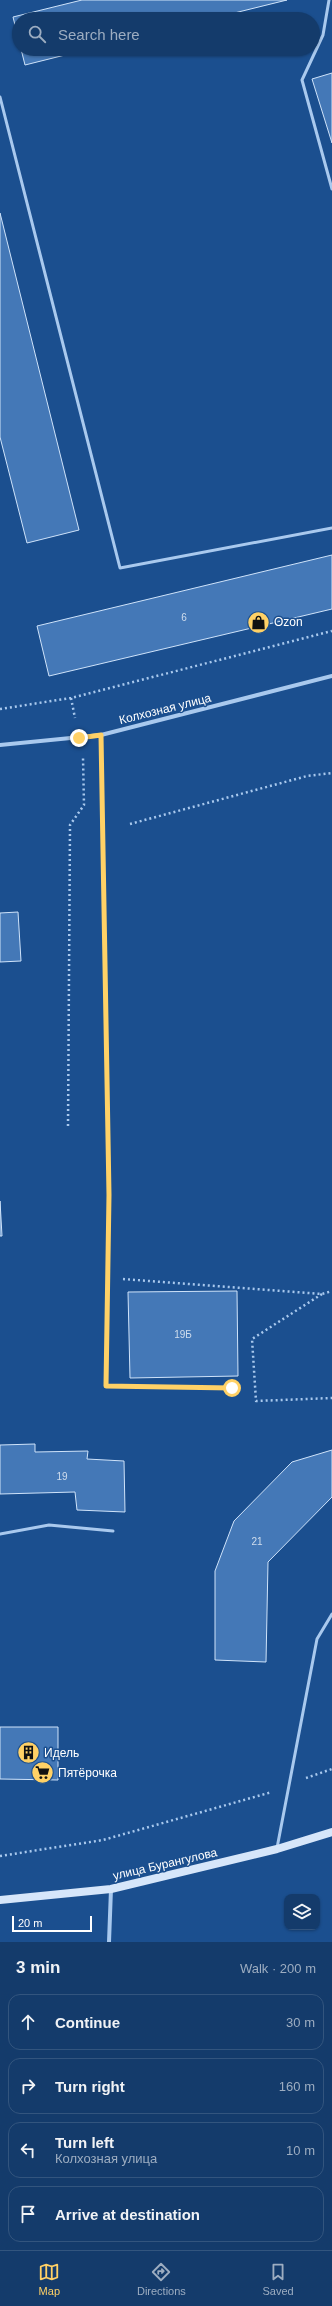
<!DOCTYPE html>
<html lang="en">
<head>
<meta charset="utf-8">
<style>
	body { margin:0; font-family:Arial,sans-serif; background:#1d4271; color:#f1f3f6 }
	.controls { position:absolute; right:12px; bottom:12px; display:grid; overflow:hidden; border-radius:8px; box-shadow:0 1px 3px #0004 }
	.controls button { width:36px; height:36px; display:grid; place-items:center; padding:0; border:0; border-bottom:1px solid #33557e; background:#143b6b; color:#f1f3f6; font:20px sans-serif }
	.scale { position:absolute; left:12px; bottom:10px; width:80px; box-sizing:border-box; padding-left:4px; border:2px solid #fff; border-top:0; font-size:11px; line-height:14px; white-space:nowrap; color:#fff; -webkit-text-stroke:3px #1b4f8f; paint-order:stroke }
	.stop { position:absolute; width:12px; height:12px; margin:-9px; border:3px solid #ffd166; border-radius:50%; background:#fff }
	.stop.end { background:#ffd166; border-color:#fff; box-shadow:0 1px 4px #0008 }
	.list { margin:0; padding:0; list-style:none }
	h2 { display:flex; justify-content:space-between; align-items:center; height:52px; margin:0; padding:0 16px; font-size:17px }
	h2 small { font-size:13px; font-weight:400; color:#9dadc1 }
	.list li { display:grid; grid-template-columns:26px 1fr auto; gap:12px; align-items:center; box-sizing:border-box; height:56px; margin:0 8px 8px; padding:0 8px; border:1px solid #33557e; border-radius:12px }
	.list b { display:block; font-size:15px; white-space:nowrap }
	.list p { margin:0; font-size:13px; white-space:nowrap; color:#9dadc1 }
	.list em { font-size:13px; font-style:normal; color:#9dadc1 }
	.icon { flex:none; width:22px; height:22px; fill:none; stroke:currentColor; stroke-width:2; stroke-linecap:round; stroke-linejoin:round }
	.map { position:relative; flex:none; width:332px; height:1942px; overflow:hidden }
	.search { position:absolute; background:#143b6b; box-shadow:0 1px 3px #0004; left:12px; right:12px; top:12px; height:44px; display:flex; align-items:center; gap:10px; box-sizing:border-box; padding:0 14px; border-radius:22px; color:#9dadc1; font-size:15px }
	.sheet { height:308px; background:#143b6b }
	nav { display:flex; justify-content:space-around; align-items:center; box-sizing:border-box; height:56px; border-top:1px solid #33557e; background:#143b6b; font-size:11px; color:#9dadc1 }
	nav a { display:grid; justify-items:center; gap:2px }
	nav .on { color:#ffd166 }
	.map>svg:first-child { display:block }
</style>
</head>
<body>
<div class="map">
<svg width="332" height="1942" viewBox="0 0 332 1942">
	<rect width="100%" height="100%" fill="#1b4f8f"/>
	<g fill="#4478b7" stroke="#cfe3fa">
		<path d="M82 0H287L210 19H19V41L13 17Z"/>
		<path d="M21 49H89L25 65Z"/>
		<path d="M332 73V143L312 79Z"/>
		<path d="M0 213 79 530 27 543 0 437Z"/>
		<path d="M332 555V609L49 676 37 626Z"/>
		<path d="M18 912 21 961 0 962V913Z"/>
		<path d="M0 1201 2 1236H0Z"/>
		<path d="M237 1291 238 1376 130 1378 128 1292Z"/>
		<path d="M35 1444V1452L88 1451 87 1459 124 1461 125 1512 77 1510 75 1492 0 1494V1445Z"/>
		<path d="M332 1450V1497L268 1562 266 1662 215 1660V1571L234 1521 292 1462Z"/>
		<path d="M0 1727H58V1780L0 1779Z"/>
	</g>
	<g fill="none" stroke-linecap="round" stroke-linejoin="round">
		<g stroke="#a9c9ee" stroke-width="2.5" stroke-dasharray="2 3" stroke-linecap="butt">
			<path d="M71 698 75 718"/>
			<path d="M0 709 71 698 332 631"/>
			<path d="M130 824 307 776 332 773"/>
			<path d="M68 1126 70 825 84 805 83 757"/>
			<path d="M123 1279 322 1294 332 1291"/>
			<path d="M322 1294 252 1339 256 1401 332 1398"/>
			<path d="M306 1778 332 1769"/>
			<path d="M0 1856 103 1840 272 1792"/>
		</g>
		<g stroke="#a9c9ee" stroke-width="3">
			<path d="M329 0 323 35 302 80 332 189"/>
			<path d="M0 97 120 568 332 528"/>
			<path d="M101 735 109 1195 106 1386 232 1388"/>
			<path d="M0 1534 49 1525 113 1531"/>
			<path d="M277 1848 317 1639 332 1614"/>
		</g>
		<g stroke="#a9c9ee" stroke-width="4">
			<path d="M0 745 101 735 332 676"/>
			<path d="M109 1942 111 1889"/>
		</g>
		<path stroke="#d6e6fa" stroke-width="8" d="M0 1900 111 1889 277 1849 332 1832"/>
	</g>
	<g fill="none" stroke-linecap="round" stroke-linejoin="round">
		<path stroke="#ffd166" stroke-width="5" d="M79 738 101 735 109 1195 106 1386 232 1388"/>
	</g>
	<defs>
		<symbol id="shop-disc" viewBox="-11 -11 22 22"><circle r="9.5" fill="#ffd166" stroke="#1b4f8f"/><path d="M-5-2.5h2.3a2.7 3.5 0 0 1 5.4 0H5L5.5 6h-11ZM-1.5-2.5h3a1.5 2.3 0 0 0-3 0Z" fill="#111"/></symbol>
		<symbol id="building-disc" viewBox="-11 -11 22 22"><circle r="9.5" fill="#ffd166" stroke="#1b4f8f"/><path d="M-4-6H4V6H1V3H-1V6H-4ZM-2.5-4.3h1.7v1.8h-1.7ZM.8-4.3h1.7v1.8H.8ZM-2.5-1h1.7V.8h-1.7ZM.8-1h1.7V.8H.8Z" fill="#111"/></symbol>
		<symbol id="supermarket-disc" viewBox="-11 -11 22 22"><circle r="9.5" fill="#ffd166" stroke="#1b4f8f"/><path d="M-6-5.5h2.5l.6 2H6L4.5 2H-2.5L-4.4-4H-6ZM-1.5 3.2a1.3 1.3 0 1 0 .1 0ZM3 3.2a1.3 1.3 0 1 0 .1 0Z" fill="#111"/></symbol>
	</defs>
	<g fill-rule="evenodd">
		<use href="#shop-disc" x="246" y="610" width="25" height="25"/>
		<use href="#building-disc" x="16" y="1740" width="25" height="25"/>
		<use href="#supermarket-disc" x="30" y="1760" width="25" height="25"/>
	</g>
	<g text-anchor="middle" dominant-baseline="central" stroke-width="3" stroke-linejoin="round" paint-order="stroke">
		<g font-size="10" fill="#d0dded">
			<text x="184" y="617">6</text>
			<text x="183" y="1334">19Б</text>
			<text x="62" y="1476">19</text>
			<text x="257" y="1541">21</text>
		</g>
		<g font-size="12" fill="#fff" stroke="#1b4f8f" text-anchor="start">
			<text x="274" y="622">Ozon</text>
			<text x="44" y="1753">Идель</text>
			<text x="58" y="1773">Пятёрочка</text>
		</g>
		<g font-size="12" fill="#fff" stroke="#1b4f8f">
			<text transform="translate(165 709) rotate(-14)">Колхозная улица</text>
			<text transform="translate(165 1864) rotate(-13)">улица Бурангулова</text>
		</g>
	</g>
</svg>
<div class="controls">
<button><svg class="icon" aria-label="layers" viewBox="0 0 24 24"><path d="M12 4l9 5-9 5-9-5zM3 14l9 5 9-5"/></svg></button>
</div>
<div class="scale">20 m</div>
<div class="stop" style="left:232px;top:1388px"></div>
<div class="stop end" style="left:79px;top:738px"></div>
<div class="search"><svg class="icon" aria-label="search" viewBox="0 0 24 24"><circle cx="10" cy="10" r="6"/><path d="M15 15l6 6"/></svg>Search here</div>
</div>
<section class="sheet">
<h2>3 min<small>Walk · 200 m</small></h2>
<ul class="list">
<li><svg class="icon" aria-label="ahead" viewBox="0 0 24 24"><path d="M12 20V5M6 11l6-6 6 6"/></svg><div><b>Continue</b></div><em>30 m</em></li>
<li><svg class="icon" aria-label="right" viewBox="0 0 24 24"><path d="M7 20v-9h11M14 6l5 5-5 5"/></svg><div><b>Turn right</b></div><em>160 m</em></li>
<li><svg class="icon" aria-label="left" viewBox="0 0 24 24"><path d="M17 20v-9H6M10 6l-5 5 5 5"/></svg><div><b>Turn left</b><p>Колхозная улица</p></div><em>10 m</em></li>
<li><svg class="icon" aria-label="arrive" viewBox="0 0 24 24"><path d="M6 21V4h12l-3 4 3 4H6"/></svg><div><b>Arrive at destination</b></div></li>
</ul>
</section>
<nav>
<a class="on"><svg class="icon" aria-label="map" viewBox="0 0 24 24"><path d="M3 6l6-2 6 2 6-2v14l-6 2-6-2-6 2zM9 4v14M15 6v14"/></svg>Map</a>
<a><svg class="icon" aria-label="directions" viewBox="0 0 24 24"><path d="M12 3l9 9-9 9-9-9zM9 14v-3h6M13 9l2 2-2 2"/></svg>Directions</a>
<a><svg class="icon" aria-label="saved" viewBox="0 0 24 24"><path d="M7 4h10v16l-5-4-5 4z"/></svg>Saved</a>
</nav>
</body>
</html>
